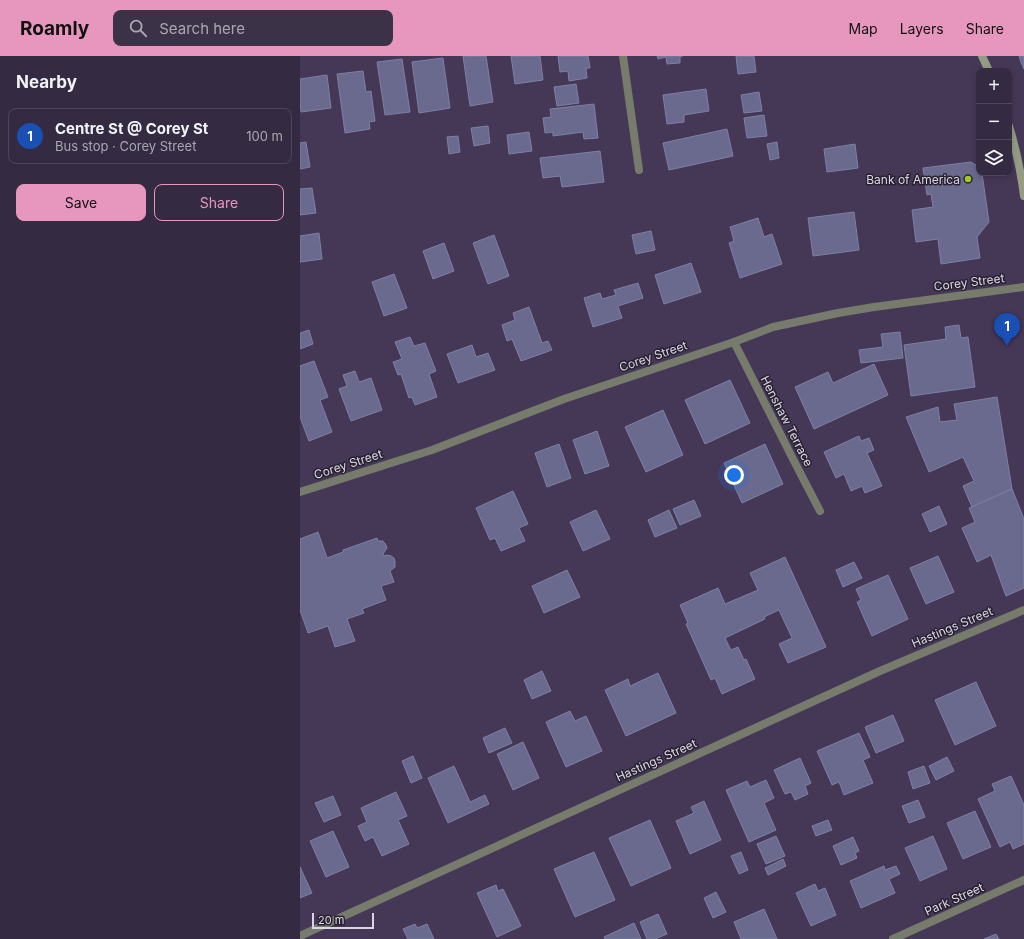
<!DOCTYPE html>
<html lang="en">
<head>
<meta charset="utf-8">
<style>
	body { margin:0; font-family:Inter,sans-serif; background:#3c3248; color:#f1f3f6 }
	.controls { position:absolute; right:12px; top:12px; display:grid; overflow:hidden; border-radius:8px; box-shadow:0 2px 6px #0003 }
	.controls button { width:36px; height:36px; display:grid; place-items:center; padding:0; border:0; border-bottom:1px solid #4e465a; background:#342a41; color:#f1f3f6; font:20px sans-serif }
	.scale { position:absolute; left:12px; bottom:10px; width:62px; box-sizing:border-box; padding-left:4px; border:2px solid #dbd4e7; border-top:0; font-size:11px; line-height:14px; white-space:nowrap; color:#dbd4e7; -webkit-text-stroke:3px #292331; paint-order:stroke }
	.you { position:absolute; left:434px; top:419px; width:14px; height:14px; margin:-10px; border:3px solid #fff; border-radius:50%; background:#1a73e8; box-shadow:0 0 0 6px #1a73e833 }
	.badge { display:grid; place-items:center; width:26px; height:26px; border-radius:50%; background:#e797bd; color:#fff; font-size:13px; font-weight:700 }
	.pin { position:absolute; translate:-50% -33px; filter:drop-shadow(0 1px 2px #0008) }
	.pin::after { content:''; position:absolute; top:21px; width:14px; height:12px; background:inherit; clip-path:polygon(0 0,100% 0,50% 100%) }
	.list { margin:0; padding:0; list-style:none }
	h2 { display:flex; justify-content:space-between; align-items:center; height:52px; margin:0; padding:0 16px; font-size:17px }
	h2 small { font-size:13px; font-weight:400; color:#a9a7b1 }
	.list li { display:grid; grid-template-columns:26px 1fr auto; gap:12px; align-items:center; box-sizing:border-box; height:56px; margin:0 8px 8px; padding:0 8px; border:1px solid #4e465a; border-radius:8px }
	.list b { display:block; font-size:15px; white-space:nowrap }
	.list p { margin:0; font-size:13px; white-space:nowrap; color:#a9a7b1 }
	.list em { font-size:13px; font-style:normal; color:#a9a7b1 }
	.actions { display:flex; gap:8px; padding:12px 16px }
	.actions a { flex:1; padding:9px 0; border:1px solid #e797bd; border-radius:8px; text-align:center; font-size:14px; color:#e797bd }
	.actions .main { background:#e797bd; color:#111 }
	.icon { flex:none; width:22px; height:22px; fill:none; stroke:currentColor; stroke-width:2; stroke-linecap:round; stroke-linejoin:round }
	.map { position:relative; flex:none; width:724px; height:883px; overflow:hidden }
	header { display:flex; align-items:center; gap:24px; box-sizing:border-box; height:56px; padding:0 20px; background:#e797bd; color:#111 }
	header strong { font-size:19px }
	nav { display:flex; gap:22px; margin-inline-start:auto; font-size:14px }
	.search { width:280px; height:36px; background:#3c3248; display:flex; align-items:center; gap:10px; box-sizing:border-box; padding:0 14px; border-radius:8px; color:#a9a7b1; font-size:15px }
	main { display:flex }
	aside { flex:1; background:#342a41 }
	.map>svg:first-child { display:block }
</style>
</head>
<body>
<header>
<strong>Roamly</strong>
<div class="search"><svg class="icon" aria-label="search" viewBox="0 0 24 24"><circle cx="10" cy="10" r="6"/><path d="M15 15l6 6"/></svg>Search here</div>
<nav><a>Map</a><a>Layers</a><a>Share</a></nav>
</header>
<main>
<aside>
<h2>Nearby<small></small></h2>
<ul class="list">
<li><span class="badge" style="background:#1a4fb4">1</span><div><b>Centre St @ Corey St</b><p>Bus stop · Corey Street</p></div><em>100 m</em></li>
</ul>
<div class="actions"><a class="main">Save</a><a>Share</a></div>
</aside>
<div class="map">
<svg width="724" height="883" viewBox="0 0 724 883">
	<rect width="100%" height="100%" fill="#453857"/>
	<g fill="#696a8d" stroke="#7e80a4">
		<path d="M163 0H186L193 46 170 50Z"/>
		<path d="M211 0H240L243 24 215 28Z"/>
		<path d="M258 0H288L290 12H286L287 22 269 25 268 15 260 16Z"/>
		<path d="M357 0H383H380V7L367 8 366 1 358 3Z"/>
		<path d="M436 0H454L456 16 438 18Z"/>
		<path d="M719 0H724V13L721 6Z"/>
		<path d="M143 2 150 52 119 57 112 6Z"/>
		<path d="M102 3 110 56 85 59 77 6Z"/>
		<path d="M63 15 66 36 71 35 75 65 69 66 70 73 45 77 37 18Z"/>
		<path d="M27 19 31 52 1 56 0 46V23Z"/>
		<path d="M276 28 279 47 257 50 254 31Z"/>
		<path d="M406 33 409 55 384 59V66L367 68 363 39Z"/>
		<path d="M459 36 462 55 444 57 441 39Z"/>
		<path d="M294 48 298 82 284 83 283 76 253 80V76L245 77 243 62 251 61 250 53Z"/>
		<path d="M464 59 467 80 447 82 444 62Z"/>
		<path d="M188 70 190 87 174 90 171 72Z"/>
		<path d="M427 73 433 100 369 114 363 87Z"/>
		<path d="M229 76 232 95 209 98 207 79Z"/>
		<path d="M158 80 160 96 149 98 147 81Z"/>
		<path d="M6 86 10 111 0 113V87Z"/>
		<path d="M477 86 479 102 470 104 467 88Z"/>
		<path d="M555 88 558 112 527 116 524 93Z"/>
		<path d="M300 95 304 126 262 131 260 120 243 122 240 102Z"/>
		<path d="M671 106 679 111V117H682L689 166 677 181 680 202 641 208 638 183 616 186 612 154 633 151 631 138 627 139 623 112Z"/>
		<path d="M12 132 16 157 0 159V133Z"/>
		<path d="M554 156 559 194 513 200 508 162Z"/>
		<path d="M458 162 464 181 472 178 482 208 440 222 429 187 434 185 430 171Z"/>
		<path d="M351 175 355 194 336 198 332 179Z"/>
		<path d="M19 177 22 203 0 206V180Z"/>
		<path d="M194 179 209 220 188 228 173 187Z"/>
		<path d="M144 187 154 215 133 223 123 195Z"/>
		<path d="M391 207 401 236 364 248 355 219Z"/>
		<path d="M94 218 107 252 84 260 72 226Z"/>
		<path d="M338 227 343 242 318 250 322 262 293 271 284 242 300 237 302 243 316 239 314 234Z"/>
		<path d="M229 251 242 287 248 285 252 294 221 305 212 283 207 285 202 269 215 264 213 257Z"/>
		<path d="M659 269 661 282 668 281 675 331 611 340 604 289 646 283 645 271Z"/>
		<path d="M9 274 13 288 0 293V277Z"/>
		<path d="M600 276 603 302 561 307 559 294 583 291 581 278Z"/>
		<path d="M110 281 114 290 125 287 136 315 129 318 137 341 115 349 112 341 109 342 101 318 98 319 93 306 102 303 95 286Z"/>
		<path d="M172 289 176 301 188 297 195 314 158 327 147 298Z"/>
		<path d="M14 305 28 341 20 344 32 376 9 385 0 361V310Z"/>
		<path d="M574 308 588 339 514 373 495 331 528 316 533 327Z"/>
		<path d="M55 315 59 326 71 322 82 354 51 365 39 333 47 330 43 319Z"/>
		<path d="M430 324 450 367 405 388 385 344Z"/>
		<path d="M697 341 712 433 672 451 663 430 674 425 663 401 629 416 606 361 638 351 640 366 657 364 654 348Z"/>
		<path d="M363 354 383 399 346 416 325 371Z"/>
		<path d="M297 375 309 410 285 418 273 384Z"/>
		<path d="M559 380 561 385 569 382 574 394 567 397 582 430 565 437 562 430 551 435 544 418 536 422 524 396Z"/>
		<path d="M259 388 271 422 247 431 235 397Z"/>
		<path d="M465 388 483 428 442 447 424 407Z"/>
		<path d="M712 433 724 463V532L706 540 691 499 677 506 662 472 675 466 669 452Z"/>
		<path d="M213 435 228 468 219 472 225 485 201 495 195 482 190 484 176 452Z"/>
		<path d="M394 444 401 460 380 469 373 453Z"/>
		<path d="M639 450 647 468 630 476 622 458Z"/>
		<path d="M296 454 310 483 283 495 270 466Z"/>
		<path d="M369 454 377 472 355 481 348 464Z"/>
		<path d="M18 476 27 502 43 496V494L77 482 78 485H83L86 489 87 492 83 498 84 500 87 499 91 500 94 502 95 505V511L90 515 94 526 81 530 86 544 62 553 64 557 47 563 55 585 35 591 28 570 8 577 0 554V483Z"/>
		<path d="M638 500 654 536 626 548 610 512Z"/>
		<path d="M485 501 526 591 488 607 479 588 492 582 479 554 464 561 465 563 425 582 431 594 438 591 444 604 446 603 455 623 422 638 415 622 411 624 386 568 388 567 380 549 418 532 425 548 458 534 450 517Z"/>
		<path d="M554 506 562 522 543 531 536 514Z"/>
		<path d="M267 514 280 541 244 557 232 530Z"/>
		<path d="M588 519 608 563 572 580 557 546 561 544 556 533Z"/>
		<path d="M242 615 251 635 232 643 224 624Z"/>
		<path d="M358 617 376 657 326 680 305 634 328 623 330 630Z"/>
		<path d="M676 626 696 670 655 689 635 644Z"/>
		<path d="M270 655 275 665 286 660 302 695 266 711 246 666Z"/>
		<path d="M593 659 604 685 576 697 565 671Z"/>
		<path d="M205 672 212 687 189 697 183 682Z"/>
		<path d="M559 677 570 701 563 704 573 727 544 739 539 726 532 729 517 695Z"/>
		<path d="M223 686 239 722 213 734 197 698Z"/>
		<path d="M113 700 122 722 111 727 102 705Z"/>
		<path d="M647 701 654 715 636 724 629 710Z"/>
		<path d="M500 702 511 727 505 730 508 738 495 744 491 736 485 738 474 714Z"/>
		<path d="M154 710 170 746 185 739 189 748 148 767 128 722Z"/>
		<path d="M624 710 630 727 613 733 608 716Z"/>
		<path d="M711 720 724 749V788L713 793 710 786 700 791 678 743 695 735 692 728Z"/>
		<path d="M466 724 474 742 464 747 476 774 449 786 426 734 447 725 450 731Z"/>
		<path d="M96 736 107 760 98 764 109 788 82 800 73 781 65 785 58 770 67 766 61 752Z"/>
		<path d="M33 740 41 759 24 766 15 747Z"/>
		<path d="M618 744 625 761 609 767 602 750Z"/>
		<path d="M404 745 421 784 390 798 376 765 394 757 391 751Z"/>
		<path d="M675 755 691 791 663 803 647 767Z"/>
		<path d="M350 764 371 812 331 830 309 782Z"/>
		<path d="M528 764 532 774 516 780 512 770Z"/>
		<path d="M33 775 49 811 26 821 10 785Z"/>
		<path d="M476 780 485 800 466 808 457 788Z"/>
		<path d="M633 780 647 813 620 825 605 792Z"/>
		<path d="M553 781 559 795 555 797 557 802 541 809 533 790Z"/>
		<path d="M294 796 315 844 275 861 254 813Z"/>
		<path d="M441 796 448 814 439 818 431 800Z"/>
		<path d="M483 803 486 810 468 819 465 812Z"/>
		<path d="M584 810 585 814 596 810 600 818 589 823 595 837 561 852 550 825Z"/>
		<path d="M0 811 12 837 0 842Z"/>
		<path d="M515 828 518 835 525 832 536 859 511 870 496 837Z"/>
		<path d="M196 829 198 835 203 833 221 870 197 881 177 837Z"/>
		<path d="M416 836 426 856 413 862 404 842Z"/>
		<path d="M464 853 477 883H441L434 866Z"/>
		<path d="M358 858 367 878 355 883H347L340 866Z"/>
		<path d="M334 867 341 883H305L304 881Z"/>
		<path d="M115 868 117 872 127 868 134 883H108L103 873Z"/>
		<path d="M696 878 699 883H684Z"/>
	</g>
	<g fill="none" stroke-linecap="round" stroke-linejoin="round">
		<g stroke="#767b6c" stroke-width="8">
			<path d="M323 0 339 114"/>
			<path d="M434 286 494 405 520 455"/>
			<path d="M0 880 580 615 724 554"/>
			<path d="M593 883 724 824"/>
		</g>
		<path stroke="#767b6c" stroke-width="8" d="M0 436 132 394 264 343 434 286 473 271 538 257 574 251 724 231"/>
		<g stroke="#949c84" stroke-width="8">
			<path d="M682 0 689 15"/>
			<path d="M709 70C716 93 721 116 724 140"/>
		</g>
	</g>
	<circle fill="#a3c927" stroke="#292331" stroke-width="1.5" cx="668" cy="123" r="4"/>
	<g text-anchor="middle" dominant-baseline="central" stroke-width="3" stroke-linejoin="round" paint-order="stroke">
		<g font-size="12" fill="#dbd4e7" stroke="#292331" text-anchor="end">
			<text x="660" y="123">Bank of America</text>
		</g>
		<g font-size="12" fill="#dbd4e7" stroke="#292331">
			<text transform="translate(669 226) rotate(-7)">Corey Street</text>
			<text transform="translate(353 300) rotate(-19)">Corey Street</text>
			<text transform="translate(487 365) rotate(63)">Henshaw Terrace</text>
			<text transform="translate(48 408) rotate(-18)">Corey Street</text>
			<text transform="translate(652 571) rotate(-23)">Hastings Street</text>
			<text transform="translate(356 704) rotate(-24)">Hastings Street</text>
			<text transform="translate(654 843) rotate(-24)">Park Street</text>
		</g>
	</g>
</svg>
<div class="controls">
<button>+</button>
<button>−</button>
<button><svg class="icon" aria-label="layers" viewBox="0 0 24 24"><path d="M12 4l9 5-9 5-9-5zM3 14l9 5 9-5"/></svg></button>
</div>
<div class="scale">20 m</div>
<div class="you"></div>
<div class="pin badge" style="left:707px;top:290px;background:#1a4fb4">1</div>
</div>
</main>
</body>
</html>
